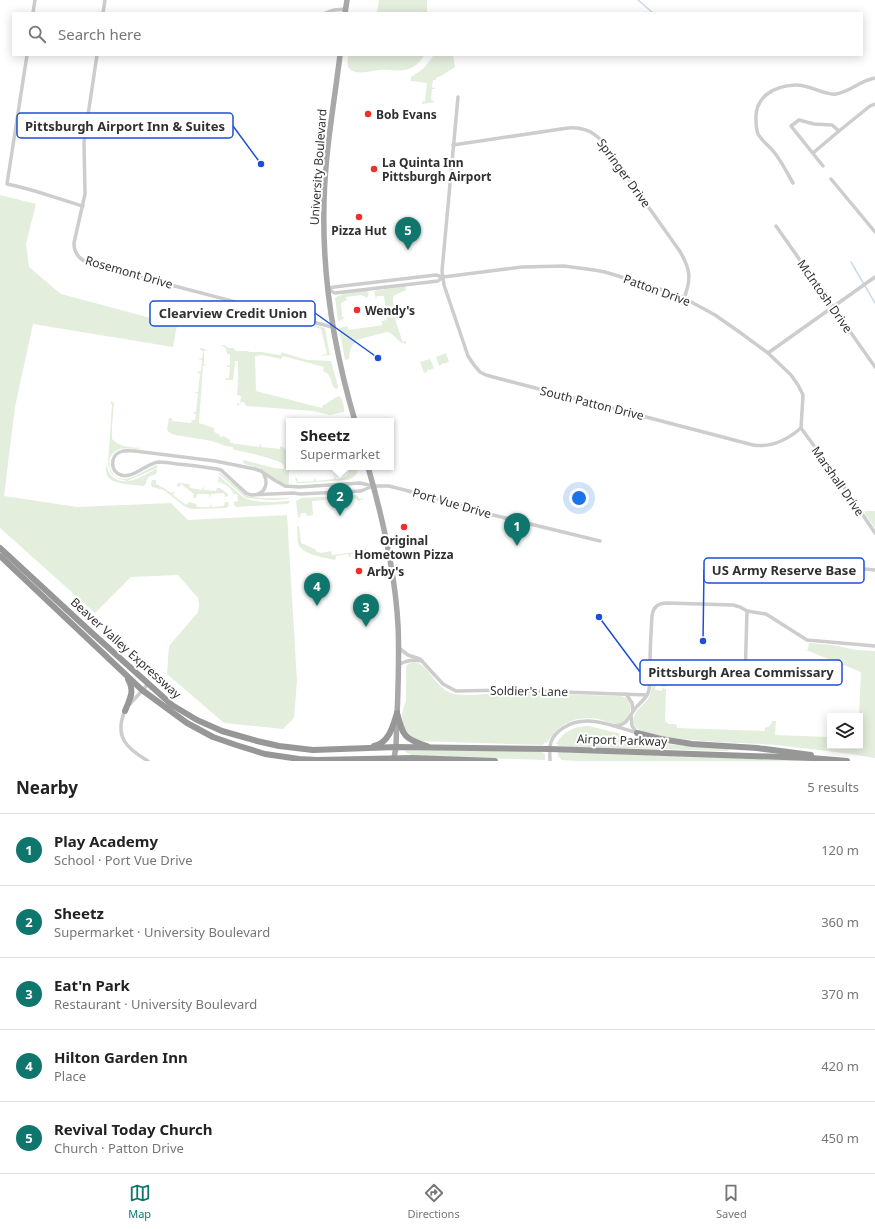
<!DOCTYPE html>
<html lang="en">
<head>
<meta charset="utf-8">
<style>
	body { margin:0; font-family:"Noto Sans",sans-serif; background:#f6f6f6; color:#222 }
	.controls { position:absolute; right:12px; bottom:12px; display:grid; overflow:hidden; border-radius:0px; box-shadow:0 2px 10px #0003 }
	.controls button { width:36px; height:36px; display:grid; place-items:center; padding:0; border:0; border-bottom:1px solid #e0e0e0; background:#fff; color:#222; font:20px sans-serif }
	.you { position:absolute; left:579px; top:498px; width:14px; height:14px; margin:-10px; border:3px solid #fff; border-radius:50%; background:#1a73e8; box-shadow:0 0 0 6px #1a73e833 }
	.badge { display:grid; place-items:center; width:26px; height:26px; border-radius:50%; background:#0f766e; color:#fff; font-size:13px; font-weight:700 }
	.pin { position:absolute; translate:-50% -33px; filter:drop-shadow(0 1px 2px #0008) }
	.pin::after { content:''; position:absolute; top:21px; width:14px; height:12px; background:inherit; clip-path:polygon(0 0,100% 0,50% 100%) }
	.popup { position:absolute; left:286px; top:418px; width:108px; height:52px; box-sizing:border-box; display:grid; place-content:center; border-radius:0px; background:#fff; filter:drop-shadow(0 1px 3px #0005); font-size:13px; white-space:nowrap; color:#767676 }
	.popup b { font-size:15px; color:#222 }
	.popup::after { content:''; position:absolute; left:50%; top:100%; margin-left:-8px; border:8px solid transparent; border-top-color:#fff }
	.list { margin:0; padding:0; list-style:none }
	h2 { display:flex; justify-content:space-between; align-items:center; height:52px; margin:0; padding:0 16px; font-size:17px }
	h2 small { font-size:13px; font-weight:400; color:#767676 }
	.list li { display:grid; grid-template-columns:26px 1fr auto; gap:12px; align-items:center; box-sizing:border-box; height:72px; padding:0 16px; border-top:1px solid #e0e0e0 }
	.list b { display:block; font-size:15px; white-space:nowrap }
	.list p { margin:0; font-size:13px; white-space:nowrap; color:#767676 }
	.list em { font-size:13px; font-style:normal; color:#767676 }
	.icon { flex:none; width:22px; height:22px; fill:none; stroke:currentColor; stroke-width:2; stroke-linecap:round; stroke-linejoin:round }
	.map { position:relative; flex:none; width:875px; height:761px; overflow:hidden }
	.search { position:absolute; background:#fff; box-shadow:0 2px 10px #0003; left:12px; right:12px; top:12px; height:44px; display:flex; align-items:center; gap:10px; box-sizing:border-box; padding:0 14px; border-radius:0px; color:#767676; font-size:15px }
	.sheet { height:412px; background:#fff }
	nav { display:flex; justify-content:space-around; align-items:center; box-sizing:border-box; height:56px; border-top:1px solid #e0e0e0; background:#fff; font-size:11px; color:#767676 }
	nav a { display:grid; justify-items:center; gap:2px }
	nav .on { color:#0f766e }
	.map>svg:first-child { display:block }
</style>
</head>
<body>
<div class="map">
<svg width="875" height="761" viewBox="0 0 875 761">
	<rect width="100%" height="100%" fill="#fff"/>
	<g fill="#e4eedd">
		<path d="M379 0H427V13H377Z"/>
		<path d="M348 55H424C421 61 417 65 411 68 400 73 390 69 379 70 371 71 358 75 351 70 346 67 348 60 348 55Z"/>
		<path d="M434 55 453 56 455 67 441 76 437 77 436 80H433L432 87 436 89H432L431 100 434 101V102L422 104V102L425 101 427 83 411 81V77L424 68Z"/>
		<path d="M0 195 36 204 26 244 29 267 61 294 177 325 173 347 33 324 15 407 4 496 77 507 171 503 188 520 287 515 297 681 294 718 283 729 224 723 167 674 169 646 198 612 199 605 198 598 178 575 131 577 95 613 0 528Z"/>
		<path d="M405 286 406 290 395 295 393 297V302L398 318 395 319 402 340 403 342 406 341V344C398 343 395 335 388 332 383 333 378 334 372 336 357 339 350 342 349 359L345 360 339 328 347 326 349 330 383 325 381 321 387 320 384 296H377L376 299 374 291Z"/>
		<path d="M365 291H367L369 294 367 298 362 295 346 297 347 300 341 303 342 317H345L343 319 338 321 335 298C343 292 356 292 365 291Z"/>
		<path d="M300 321 325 328 330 355 322 356V355L327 354 321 329 301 323Z"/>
		<path d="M222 345H224L229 348H233L236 351H247L250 352H262L279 355 282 354 281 352 307 360 331 361 338 386V388L336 389C329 385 334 375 323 371L324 367 283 356 281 359 262 355 255 356 256 391 322 408 323 405C330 403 332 398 339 396 343 399 345 409 344 414L343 411V412L330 415 313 411 246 406 244 402H241L240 405H237V403L240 404 241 396 237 395 238 381 237 380 238 379V361H235L233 380H226V378H229L230 367H227L226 366 230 365V354H227L226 349Z"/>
		<path d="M201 348 208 350 204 351V364L207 365 203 366 199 423 214 428V432L219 434 220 437 224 436 230 440V443L259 447 261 443V447L280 449V446C294 449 288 473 289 484L285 485 282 483 260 468 244 464 243 460 274 468 284 469V465C279 459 245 452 235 450L233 449V447L226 446 212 441 175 435 170 433 167 430 169 418H172V421L191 423 192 420H195L196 414 192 413 196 412 198 394 194 392H198L200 374 197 372 201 371 202 360 198 359 202 358 203 351 199 349Z"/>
		<path d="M446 353 449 361 446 363 447 364 444 363 439 366 436 357Z"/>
		<path d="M430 359 434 368 430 370 428 369 427 372 424 373 420 362Z"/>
		<path d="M111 401 114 403 112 426V439C120 448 132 447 142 448 132 451 116 443 110 458 109 462 109 466 111 470 113 475 118 478 123 479 133 480 147 468 157 465V468L127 481 119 479 111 473 108 464 112 404H111Z"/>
		<path d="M107 463C107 469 109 474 113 477 126 488 144 475 156 469H157L156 474C150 476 147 476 146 484L143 486C136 485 113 484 109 478 105 474 106 468 107 463Z"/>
		<path d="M349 467H358C359 473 354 478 348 480L301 483H297L295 478H297L298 482 314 481 315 477 316 481 334 479 335 476 336 479C345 479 350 476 349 467Z"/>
		<path d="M219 472 248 496 261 498H288L290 499 269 500 246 498 219 474Z"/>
		<path d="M219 476 243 497C255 504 275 502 288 501H290L289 503 287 504 236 507 234 505V502L238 501 237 494H234C230 487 226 484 218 482Z"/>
		<path d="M152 480H156V484L164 488 171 493 175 491 173 495 186 505 189 502 196 504 197 507H210L211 503 212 507 224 506 225 502H228L229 506 226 508 191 509 184 506 164 490 152 487 151 484Z"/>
		<path d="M179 483 189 484 190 488 202 490 204 486V490L216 491 217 488H220L228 494V496L225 497 224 493 211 494 210 498 209 494H197L196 498H193L194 494 181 484 179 487 177 486V484Z"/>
		<path d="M355 495H357L358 497 360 499 362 498 363 499 359 501 356 499 353 498 326 500 325 497Z"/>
		<path d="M324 497 325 500 312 501 313 515 307 516 306 513H301L300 518 298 517 296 501 301 498Z"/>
		<path d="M865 511H875V528L865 514Z"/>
		<path d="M299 526 301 543 315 549 316 550V551L321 553 331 551 332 555 364 551 365 547 366 549 367 555 364 556 363 553 351 554 350 558 348 554 336 556V559L334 560C324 557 301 555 298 543 297 538 298 532 297 527Z"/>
		<path d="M809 643 833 645 856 650 875 651V758C842 752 809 749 776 745 754 743 641 742 634 725 629 713 645 705 649 697 651 692 652 687 653 682 657 680 662 680 665 683L666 687H662V684H656L655 690 662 691V688L666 689 665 721 669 724H676L677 728 765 731V728L770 726 772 721H776L775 735 830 737V746H860V716H859L861 672 806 650 808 649Z"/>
		<path d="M414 662C430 664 435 690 454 694 470 697 489 693 505 693 544 693 583 695 621 696 635 699 631 718 623 723 616 726 608 722 602 720 579 714 559 722 547 743L545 742 543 745 417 741C405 736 400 722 403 710 404 706 405 704 406 701V666L410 663Z"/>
		<path d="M589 726 658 743 686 746 729 749 728 751 571 747 558 746V744H556C563 731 575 726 589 726Z"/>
		<path d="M403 750 541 751 545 754V760L416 756 409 754Z"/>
		<path d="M558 752 820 761H575L561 760V759L558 756Z"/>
	</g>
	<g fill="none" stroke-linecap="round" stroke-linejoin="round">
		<g stroke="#c8dcee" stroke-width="1.5">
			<path d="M638 0 653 13"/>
			<path d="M851 262 875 303"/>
		</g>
		<g stroke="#cdcdcd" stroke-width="3.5">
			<path d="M33 13 35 0"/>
			<path d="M103 13 105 0"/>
			<path d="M326 13 334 10 346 9"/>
			<path d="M27 55 7 184C33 189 58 199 83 206"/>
			<path d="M97 55 84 142 85 194 74 243C74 256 82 261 94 265L332 327"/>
			<path d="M458 97 442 271 444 285 468 356 474 365 480 372 486 375 497 378 753 445C771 448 787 440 801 428"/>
			<path d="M453 145 568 128C583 127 594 131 603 143L679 250C690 268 692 278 684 298"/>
			<path d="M813 153 839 131"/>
			<path d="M823 166 791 126 799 120 814 124 832 125 839 131 870 106 875 104"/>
			<path d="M831 179 875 232"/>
			<path d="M793 183C787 173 782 162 774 152 769 146 762 141 758 134 756 129 756 123 756 119 755 96 775 86 795 85 809 84 825 96 836 94 850 92 861 80 875 78"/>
			<path d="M776 226 875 367"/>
			<path d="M327 289 334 287 436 275 443 277 522 267 564 266 594 270 605 272 654 287 684 298 715 315 738 331 768 353 791 375 798 385 803 395 801 428"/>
			<path d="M327 289 335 293 438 281 443 277"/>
			<path d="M768 353 875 277"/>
			<path d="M801 428 844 487 875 533"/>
			<path d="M373 486 360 483 299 487 285 486 276 481 261 471 255 469 215 461 135 451C130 451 125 450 120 452 110 456 110 472 121 475 134 479 146 463 159 462 165 462 171 463 177 464 190 465 204 467 217 469L221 470 246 493 251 495 293 493 300 494 361 491 373 486H389L432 497 493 515 600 541"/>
			<path d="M258 494C266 491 268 482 264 475"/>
			<path d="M816 564 875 570"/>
			<path d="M399 648 408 655 420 659 443 684 456 691 509 690 647 695"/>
			<path d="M398 665C406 660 413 659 422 661"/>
			<path d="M745 680 747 611 766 614 807 640 875 646"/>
			<path d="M626 694 632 703 633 711"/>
			<path d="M130 704 148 684"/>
			<path d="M125 710C114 737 126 748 148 761"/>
			<path d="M631 716 632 726 637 733"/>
			<path d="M614 726C627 725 628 719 634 710 638 704 645 700 648 693 651 685 650 674 650 665 650 649 651 632 652 616 653 607 658 603 667 603L733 605 740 607 747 611"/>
			<path d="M550 761C550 755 549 748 551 742 553 736 557 732 563 728 585 713 614 726 637 733"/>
		</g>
		<g stroke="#a8a8a8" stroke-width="5.5">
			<path d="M345 13 347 0"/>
			<path d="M340 55C334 104 325 153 324 203 322 277 334 350 355 421"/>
			<path d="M368 467C383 519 395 572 398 625 400 666 397 707 396 747L394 758"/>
		</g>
		<g stroke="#979797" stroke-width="6">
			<path d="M0 548 92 633 172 705 197 720 222 731 257 741 279 746 313 750 396 747 550 749 811 758 847 761"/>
			<path d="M0 556 142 690 187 723 213 737 236 745 265 754 299 759 317 760 412 758 495 761"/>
			<path d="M125 711C130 698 135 692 128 679"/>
			<path d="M397 713C403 736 404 739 427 746"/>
			<path d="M637 733 661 739 692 744 757 748 811 755"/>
			<path d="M374 746C389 743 393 726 397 713"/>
		</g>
	</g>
	<g fill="#ef2f29" stroke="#fff" stroke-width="1.5">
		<circle cx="368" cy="114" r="4"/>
		<circle cx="374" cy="169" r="4"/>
		<circle cx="359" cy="217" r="4"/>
		<circle cx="357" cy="310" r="4"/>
		<circle cx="404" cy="527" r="4"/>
		<circle cx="359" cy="571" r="4"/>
	</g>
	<g text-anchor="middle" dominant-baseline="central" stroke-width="4" stroke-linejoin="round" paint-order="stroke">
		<g font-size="12" font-weight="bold" fill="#303030" stroke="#fff" text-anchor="start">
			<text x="376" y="114">Bob Evans</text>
			<text x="382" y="162">La Quinta Inn<tspan x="382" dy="14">Pittsburgh Airport</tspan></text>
			<text x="359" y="230" text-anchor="middle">Pizza Hut</text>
			<text x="365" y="310">Wendy's</text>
			<text x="404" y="540" text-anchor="middle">Original<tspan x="404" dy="14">Hometown Pizza</tspan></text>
			<text x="367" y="571">Arby's</text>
		</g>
		<g font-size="12" fill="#303030" stroke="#fff">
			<text transform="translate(318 167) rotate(-86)">University Boulevard</text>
			<text transform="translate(624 173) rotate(54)">Springer Drive</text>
			<text transform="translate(129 272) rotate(16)">Rosemont Drive</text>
			<text transform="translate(657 290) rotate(20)">Patton Drive</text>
			<text transform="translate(825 296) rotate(55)">McIntosh Drive</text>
			<text transform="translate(592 403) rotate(14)">South Patton Drive</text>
			<text transform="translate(838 481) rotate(55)">Marshall Drive</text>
			<text transform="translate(452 503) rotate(16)">Port Vue Drive</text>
			<text transform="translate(126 648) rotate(42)">Beaver Valley Expressway</text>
			<text transform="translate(529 691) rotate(1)">Soldier's Lane</text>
			<text transform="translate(622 740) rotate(2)">Airport Parkway</text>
		</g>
	</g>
	<path fill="none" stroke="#1d4ed8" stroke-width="1.5" d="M261 164L233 126M378 358L315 313M703 641L704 570M599 617L640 672"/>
	<g fill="#1d4ed8" stroke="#fff" stroke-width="1.5">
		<circle cx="261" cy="164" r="4"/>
		<circle cx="378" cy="358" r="4"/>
		<circle cx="703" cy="641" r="4"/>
		<circle cx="599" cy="617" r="4"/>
	</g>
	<g fill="#fff" stroke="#1d4ed8" stroke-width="1.5">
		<rect x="17" y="113" width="216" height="25" rx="4"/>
		<rect x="150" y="301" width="165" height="25" rx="4"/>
		<rect x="704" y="558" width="160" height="25" rx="4"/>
		<rect x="640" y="660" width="202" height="25" rx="4"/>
	</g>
	<g font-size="13" text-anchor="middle" font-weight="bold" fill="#303030">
		<text x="125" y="131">Pittsburgh Airport Inn &amp; Suites</text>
		<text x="233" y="318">Clearview Credit Union</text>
		<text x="784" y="575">US Army Reserve Base</text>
		<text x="741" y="677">Pittsburgh Area Commissary</text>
	</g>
</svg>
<div class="controls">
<button><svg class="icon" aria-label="layers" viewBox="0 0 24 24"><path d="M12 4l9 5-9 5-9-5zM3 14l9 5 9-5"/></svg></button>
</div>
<div class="you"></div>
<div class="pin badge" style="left:517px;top:546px">1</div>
<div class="pin badge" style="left:340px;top:516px">2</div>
<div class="popup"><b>Sheetz</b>Supermarket</div>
<div class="pin badge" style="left:366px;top:627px">3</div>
<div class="pin badge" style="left:317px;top:606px">4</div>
<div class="pin badge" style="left:408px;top:250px">5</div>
<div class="search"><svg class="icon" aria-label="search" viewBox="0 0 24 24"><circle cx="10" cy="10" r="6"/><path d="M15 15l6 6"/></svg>Search here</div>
</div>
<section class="sheet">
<h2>Nearby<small>5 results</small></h2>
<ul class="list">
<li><span class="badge">1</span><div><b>Play Academy</b><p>School · Port Vue Drive</p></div><em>120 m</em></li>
<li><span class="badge">2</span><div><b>Sheetz</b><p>Supermarket · University Boulevard</p></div><em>360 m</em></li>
<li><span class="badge">3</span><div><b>Eat'n Park</b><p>Restaurant · University Boulevard</p></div><em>370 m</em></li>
<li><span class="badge">4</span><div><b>Hilton Garden Inn</b><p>Place</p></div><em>420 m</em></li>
<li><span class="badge">5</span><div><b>Revival Today Church</b><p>Church · Patton Drive</p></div><em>450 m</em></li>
</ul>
</section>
<nav>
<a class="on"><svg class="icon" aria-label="map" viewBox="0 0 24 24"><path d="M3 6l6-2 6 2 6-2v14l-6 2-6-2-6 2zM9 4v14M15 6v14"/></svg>Map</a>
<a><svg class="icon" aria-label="directions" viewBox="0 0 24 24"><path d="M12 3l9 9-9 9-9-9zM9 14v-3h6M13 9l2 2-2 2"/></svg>Directions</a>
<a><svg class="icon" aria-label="saved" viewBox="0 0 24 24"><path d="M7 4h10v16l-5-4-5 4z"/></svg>Saved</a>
</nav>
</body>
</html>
